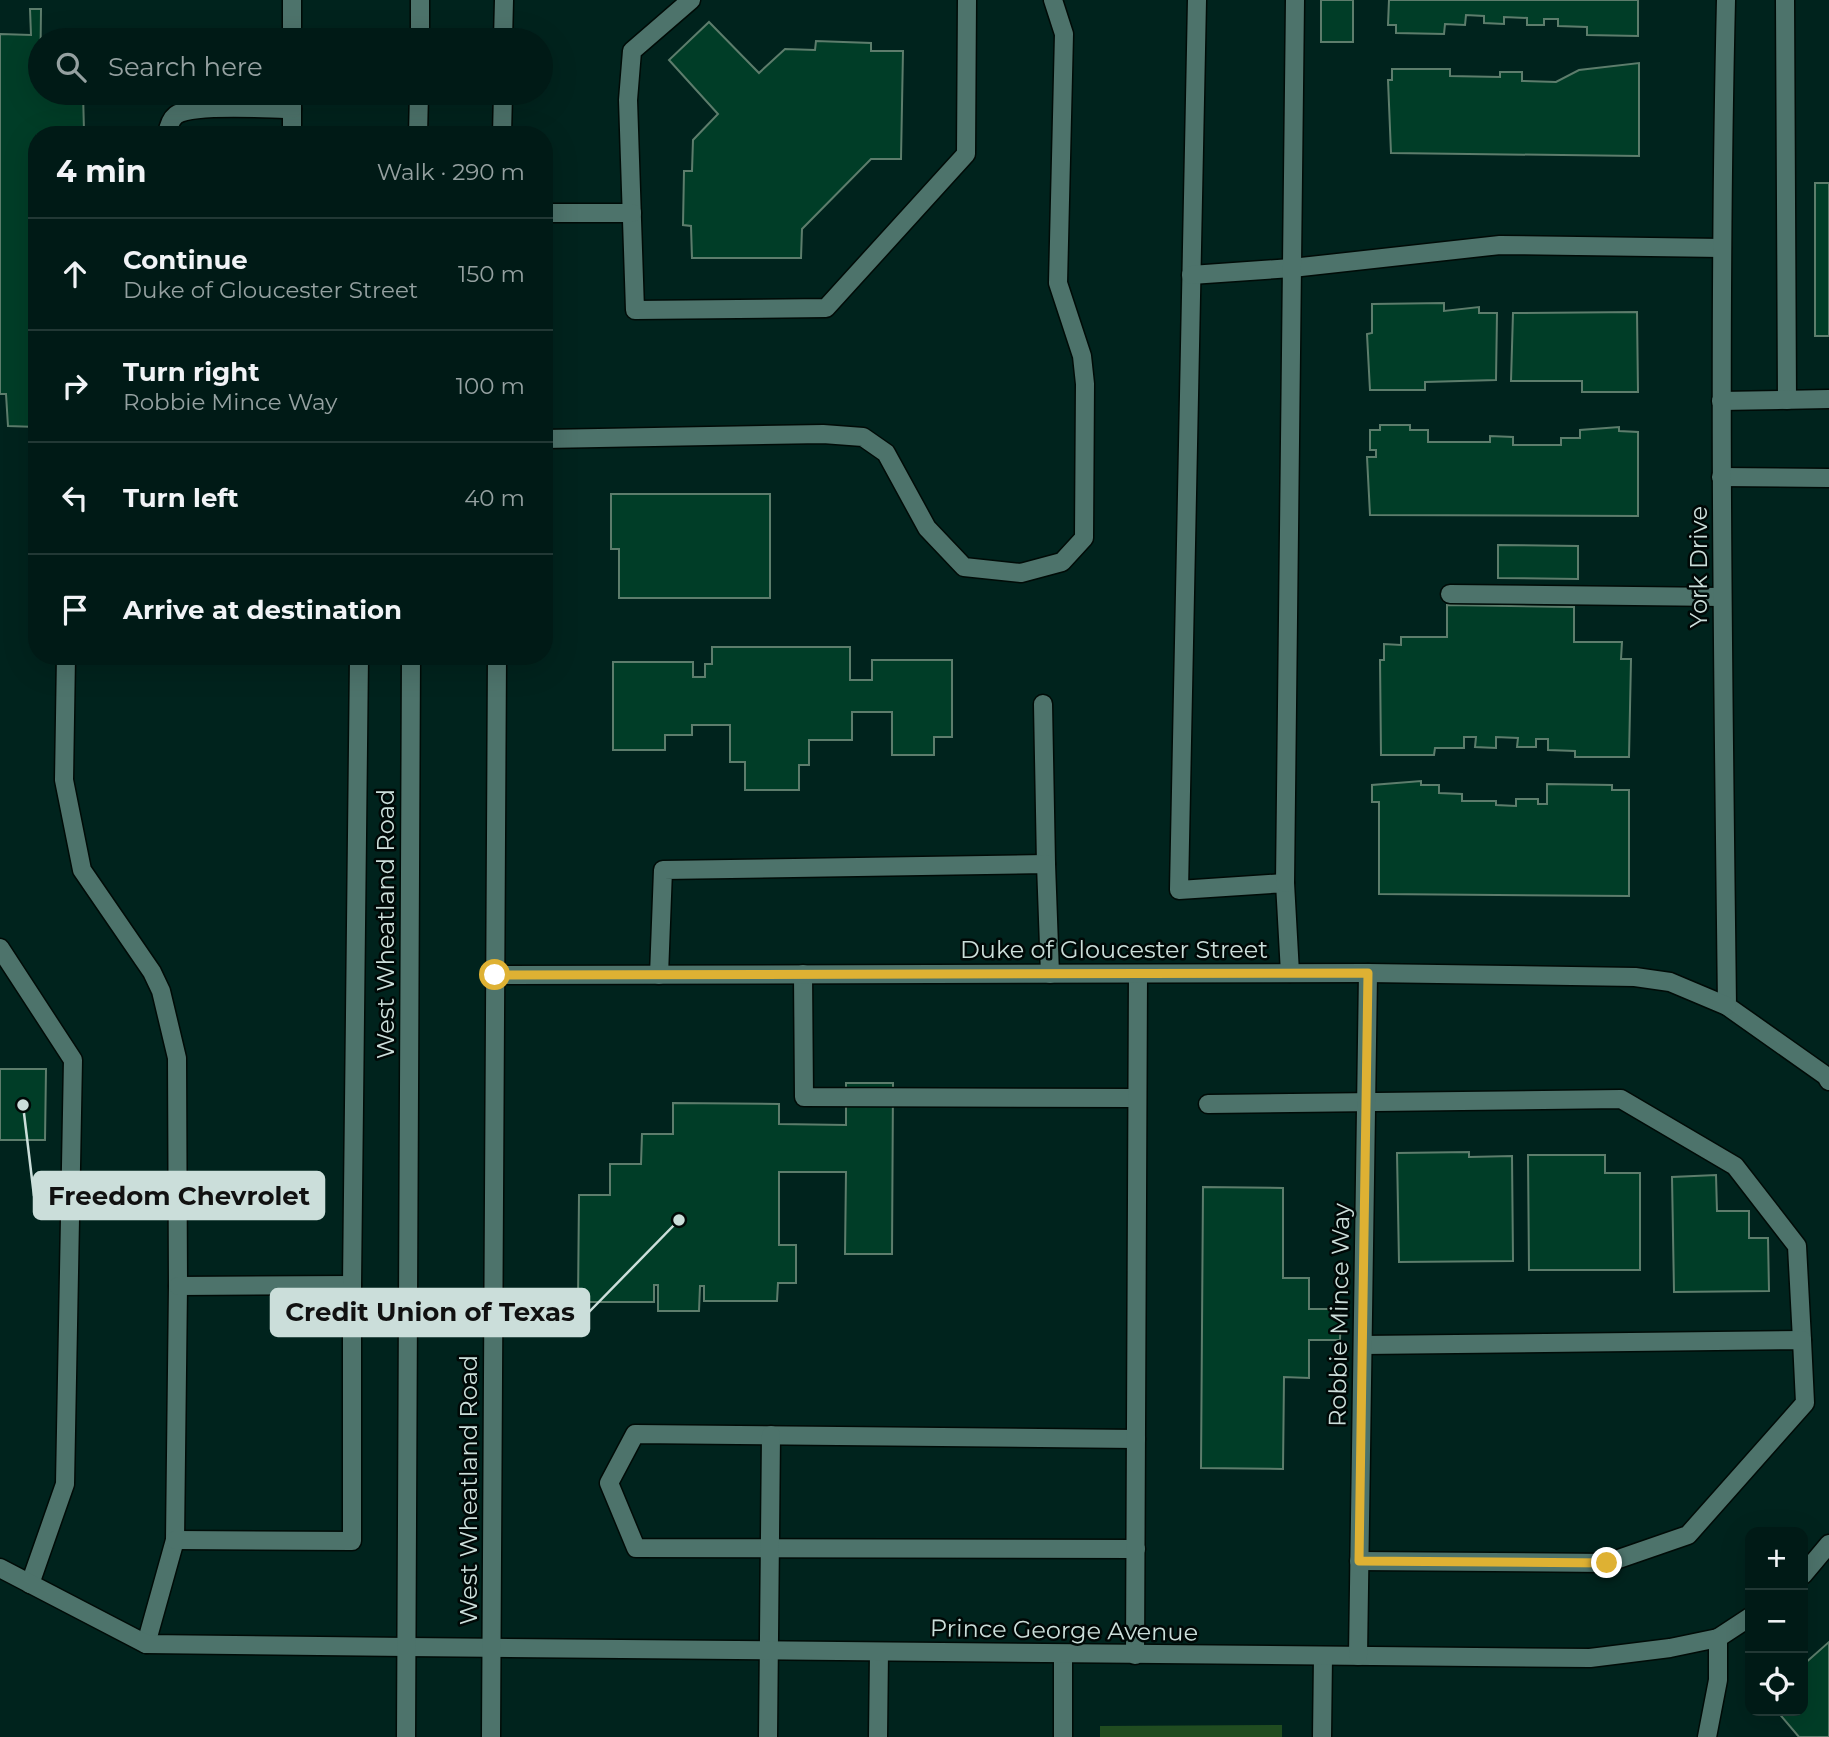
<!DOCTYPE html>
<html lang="en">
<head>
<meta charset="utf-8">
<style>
	body { margin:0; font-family:Montserrat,sans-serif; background:#0a231f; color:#f1f3f6 }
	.controls { position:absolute; right:21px; bottom:21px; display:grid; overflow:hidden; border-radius:14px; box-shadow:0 7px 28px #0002 }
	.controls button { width:63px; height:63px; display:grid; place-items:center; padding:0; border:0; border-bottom:2px solid #223835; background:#001a16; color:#f1f3f6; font:35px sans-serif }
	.stop { position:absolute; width:21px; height:21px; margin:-16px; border:5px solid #deb133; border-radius:50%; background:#fff }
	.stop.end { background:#deb133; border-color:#fff; box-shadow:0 2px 7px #0008 }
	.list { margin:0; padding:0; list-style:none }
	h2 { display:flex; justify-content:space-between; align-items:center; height:91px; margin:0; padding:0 28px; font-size:30px }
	h2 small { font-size:23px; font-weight:400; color:#95a1a1 }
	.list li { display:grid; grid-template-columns:46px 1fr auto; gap:21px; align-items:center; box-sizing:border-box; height:112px; padding:0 28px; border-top:2px solid #223835 }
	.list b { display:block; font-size:26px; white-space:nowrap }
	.list p { margin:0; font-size:23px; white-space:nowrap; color:#95a1a1 }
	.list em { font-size:23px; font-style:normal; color:#95a1a1 }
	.icon { flex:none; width:38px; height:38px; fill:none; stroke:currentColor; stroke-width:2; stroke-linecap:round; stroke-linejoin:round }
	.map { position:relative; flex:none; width:1829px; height:1737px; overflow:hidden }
	.search { position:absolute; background:#001a16; box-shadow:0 7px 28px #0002; left:28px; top:28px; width:525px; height:77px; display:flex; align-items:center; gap:18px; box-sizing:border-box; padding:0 24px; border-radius:38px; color:#95a1a1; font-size:26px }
	.panel { position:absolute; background:#001a16; box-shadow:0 7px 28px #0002; left:28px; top:126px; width:525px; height:539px; border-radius:28px }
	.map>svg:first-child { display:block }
</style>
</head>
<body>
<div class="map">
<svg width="1829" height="1737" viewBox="0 0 1829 1737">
	<rect width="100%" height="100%" fill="#00231d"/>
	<path fill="#204c20" d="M1282 1725V1737H1100V1726Z"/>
	<g fill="#003d27" stroke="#5d7d6c" stroke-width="2">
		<rect x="1321" y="0" width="32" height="42"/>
		<path d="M1389 0H1638V36L1587 35V27L1558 26V19H1544V25H1527V18L1504 17V24L1484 23V16L1466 15 1465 25 1445 24 1444 34 1396 33V25H1388Z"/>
		<path d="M30 9H41L40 93H83L84 131 70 132V135H37V427L8 426 6 394H0V34L31 35Z"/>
		<path d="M709 22 759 73 785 49 815 50 816 41 871 43V51H903L901 159H871L802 229 801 258H692L691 226 683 225 684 171H692L693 140 718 114 669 60Z"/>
		<path d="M1639 63V156L1391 153 1388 80H1392V69H1450V76L1500 77V72H1522V81L1556 82 1579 70Z"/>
		<rect x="1815" y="183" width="14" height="153"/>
		<path d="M1444 303V311L1479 307V313H1497L1496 380 1425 382V390H1370L1367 334 1372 333V304Z"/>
		<path d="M1637 312 1638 392H1582V381H1511L1513 313Z"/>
		<path d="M1380 425H1410V430H1428V442H1490V436L1513 437V445H1561V438H1580V430L1619 427V431L1638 432V516L1370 515 1367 457H1376V450H1370V430H1380Z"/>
		<path d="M611 494H770V598H619V549H611Z"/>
		<path d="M1498 545 1578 546V579L1498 578Z"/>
		<path d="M1447 605 1574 607V642H1622L1621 659H1631L1629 757H1575V751L1548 750V739H1536V747H1517L1518 738 1496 737V748L1475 747 1476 737H1464V748H1435L1434 755H1381L1380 660H1384V644L1401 645V637H1447Z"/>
		<path d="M712 647H850V680H872V660H952V737H934V755H892V712H852V740H809V765H799V790H745V762H730V725H692V735H665V750H613V662H693V677H705V664H712Z"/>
		<path d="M1421 781V785H1439V793L1462 794V801H1496V805L1516 806V799H1538V804H1547V784L1612 785V790H1629V896L1379 894V802H1372V785Z"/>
		<path d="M0 1069H46L45 1140H0Z"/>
		<path d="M846 1083H893L892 1254H845L846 1172H779V1245H796V1283H778L777 1301H704V1286H700L699 1311H658V1285H654V1302H578L579 1195H610V1164H641L642 1134H673V1103L779 1104V1124L846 1125Z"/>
		<path d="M1469 1152V1157L1512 1156 1513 1261 1399 1262 1397 1153Z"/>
		<path d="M1528 1155H1605V1173H1640V1270H1529Z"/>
		<path d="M1716 1175 1717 1211H1749V1238H1768L1769 1291 1674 1292 1672 1177Z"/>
		<path d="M1203 1187 1283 1188V1278H1309V1309H1341L1340 1340H1309V1378L1284 1377 1283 1469 1201 1468Z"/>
		<path d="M1829 1642V1737H1799L1777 1711H1803V1665Z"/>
	</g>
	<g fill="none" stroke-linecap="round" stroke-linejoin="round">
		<defs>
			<g id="lane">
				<path d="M292 0V40"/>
				<path d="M691 0 632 51 628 100 635 310 826 308 966 154 967 0"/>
				<path d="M1197 0 1179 890 1285 883 1290 973"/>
				<path d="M1785 0 1787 400"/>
				<path d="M292 93V135"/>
				<path d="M167 135C168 128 171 119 176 115 193 103 269 109 292 109"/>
				<path d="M544 213H632"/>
				<path d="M1191 275 1292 268 1500 245 1722 248"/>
				<path d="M1721 401 1829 399"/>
				<path d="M544 439 823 434 863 437 886 453 927 528 964 567 1021 573 1062 562 1084 538 1085 384 1082 356 1058 283 1064 34 1053 0"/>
				<path d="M1721 477 1829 478"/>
				<path d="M1450 594 1722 597"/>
				<path d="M66 656 64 780 82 870 152 972 161 991 177 1058 178 1286 175 1540 146 1644"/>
				<path d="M1043 704 1046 864"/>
				<path d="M1285 883 1295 0"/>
				<path d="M0 948 73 1060 65 1484 30 1584"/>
				<path d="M803 974 804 1097 1137 1098"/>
				<path d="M659 975 663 870 1046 864 1050 974"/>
				<path d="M1208 1104 1621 1099 1735 1166 1797 1246 1802 1340"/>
				<path d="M178 1286 352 1285"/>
				<path d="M1136 1439 635 1434 609 1483 636 1548 1136 1549"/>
				<path d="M175 1540 352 1541V1285L359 656"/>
				<path d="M1359 1561 1607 1563 1688 1535 1805 1403 1802 1340 1363 1345"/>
				<path d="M0 1568 146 1644 407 1647"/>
				<path d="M1063 1655V1737"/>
				<path d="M1135 1655 1138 974"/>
				<path d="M768 1737 771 1435"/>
				<path d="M878 1737 879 1652"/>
				<path d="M1322 1737 1323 1656"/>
			</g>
			<g id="street">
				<path d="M1726 0C1718 335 1723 671 1727 1006L1826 1076 1829 1081"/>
				<path d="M496 975 1368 973 1635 977 1670 982 1727 1006"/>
				<path d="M1803 1575 1829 1544"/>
				<path d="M407 1647 1590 1658 1670 1648 1718 1638"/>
				<path d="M1358 1656 1368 973"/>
				<path d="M1707 1737 1718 1680V1638L1750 1617"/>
			</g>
			<g id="secondary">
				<path d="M420 40V0"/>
				<path d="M503 40 504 0"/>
				<path d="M418 135 419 93"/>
				<path d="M502 135 503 93"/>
				<path d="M406 1737 411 656"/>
				<path d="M491 1737 497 656"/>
			</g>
		</defs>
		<use href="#lane" stroke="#000b07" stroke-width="21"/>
		<use href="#street" stroke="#000b07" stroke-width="21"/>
		<use href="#secondary" stroke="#000b07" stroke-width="21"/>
		<use href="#lane" stroke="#4d736b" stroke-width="18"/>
		<use href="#street" stroke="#4d736b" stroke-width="18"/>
		<use href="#secondary" stroke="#4d736b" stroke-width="18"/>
	</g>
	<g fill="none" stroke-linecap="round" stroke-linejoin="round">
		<path stroke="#deb133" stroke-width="9" d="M495 975 1368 973 1359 1561 1607 1563"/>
	</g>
	<g text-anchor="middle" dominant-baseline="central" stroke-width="5" stroke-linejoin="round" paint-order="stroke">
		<g font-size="24" fill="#cbdeda" stroke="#000907">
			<text transform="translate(1698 567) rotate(-90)">York Drive</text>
			<text transform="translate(385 924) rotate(-90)">West Wheatland Road</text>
			<text x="1114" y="949">Duke of Gloucester Street</text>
			<text transform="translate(1339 1315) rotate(-89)">Robbie Mince Way</text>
			<text transform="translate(468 1490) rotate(-90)">West Wheatland Road</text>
			<text transform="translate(1064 1630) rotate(1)">Prince George Avenue</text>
		</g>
	</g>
	<path fill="none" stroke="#cbdeda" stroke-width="2.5" d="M23 1105L34 1196M679 1220L589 1312"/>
	<g fill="#cbdeda" stroke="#000907" stroke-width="2.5">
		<circle cx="23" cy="1105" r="7"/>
		<circle cx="679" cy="1220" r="7"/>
	</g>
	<g fill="#cbdeda" stroke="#cbdeda" stroke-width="2.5">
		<rect x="34" y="1172" width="290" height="47" rx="7"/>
		<rect x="271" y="1289" width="318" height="47" rx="7"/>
	</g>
	<g font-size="26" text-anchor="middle" font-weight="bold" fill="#111">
		<text x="179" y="1205">Freedom Chevrolet</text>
		<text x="430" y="1321">Credit Union of Texas</text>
	</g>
</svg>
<div class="controls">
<button>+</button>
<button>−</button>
<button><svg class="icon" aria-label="locate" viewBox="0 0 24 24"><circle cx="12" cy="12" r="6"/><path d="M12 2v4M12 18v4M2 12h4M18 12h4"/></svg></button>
</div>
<div class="stop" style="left:495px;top:975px"></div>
<div class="stop end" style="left:1607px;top:1563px"></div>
<div class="search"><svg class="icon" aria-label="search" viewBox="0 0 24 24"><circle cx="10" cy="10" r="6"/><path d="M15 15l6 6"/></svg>Search here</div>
<section class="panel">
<h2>4 min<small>Walk · 290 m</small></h2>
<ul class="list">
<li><svg class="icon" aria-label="ahead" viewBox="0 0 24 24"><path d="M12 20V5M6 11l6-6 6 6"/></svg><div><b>Continue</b><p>Duke of Gloucester Street</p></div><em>150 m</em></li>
<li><svg class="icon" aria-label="right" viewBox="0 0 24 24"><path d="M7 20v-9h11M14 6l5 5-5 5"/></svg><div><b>Turn right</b><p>Robbie Mince Way</p></div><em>100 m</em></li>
<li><svg class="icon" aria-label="left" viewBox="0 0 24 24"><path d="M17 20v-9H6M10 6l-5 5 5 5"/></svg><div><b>Turn left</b></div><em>40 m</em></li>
<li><svg class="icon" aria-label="arrive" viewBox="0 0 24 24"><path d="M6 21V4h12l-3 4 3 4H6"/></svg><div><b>Arrive at destination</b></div></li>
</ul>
</section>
</div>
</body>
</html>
